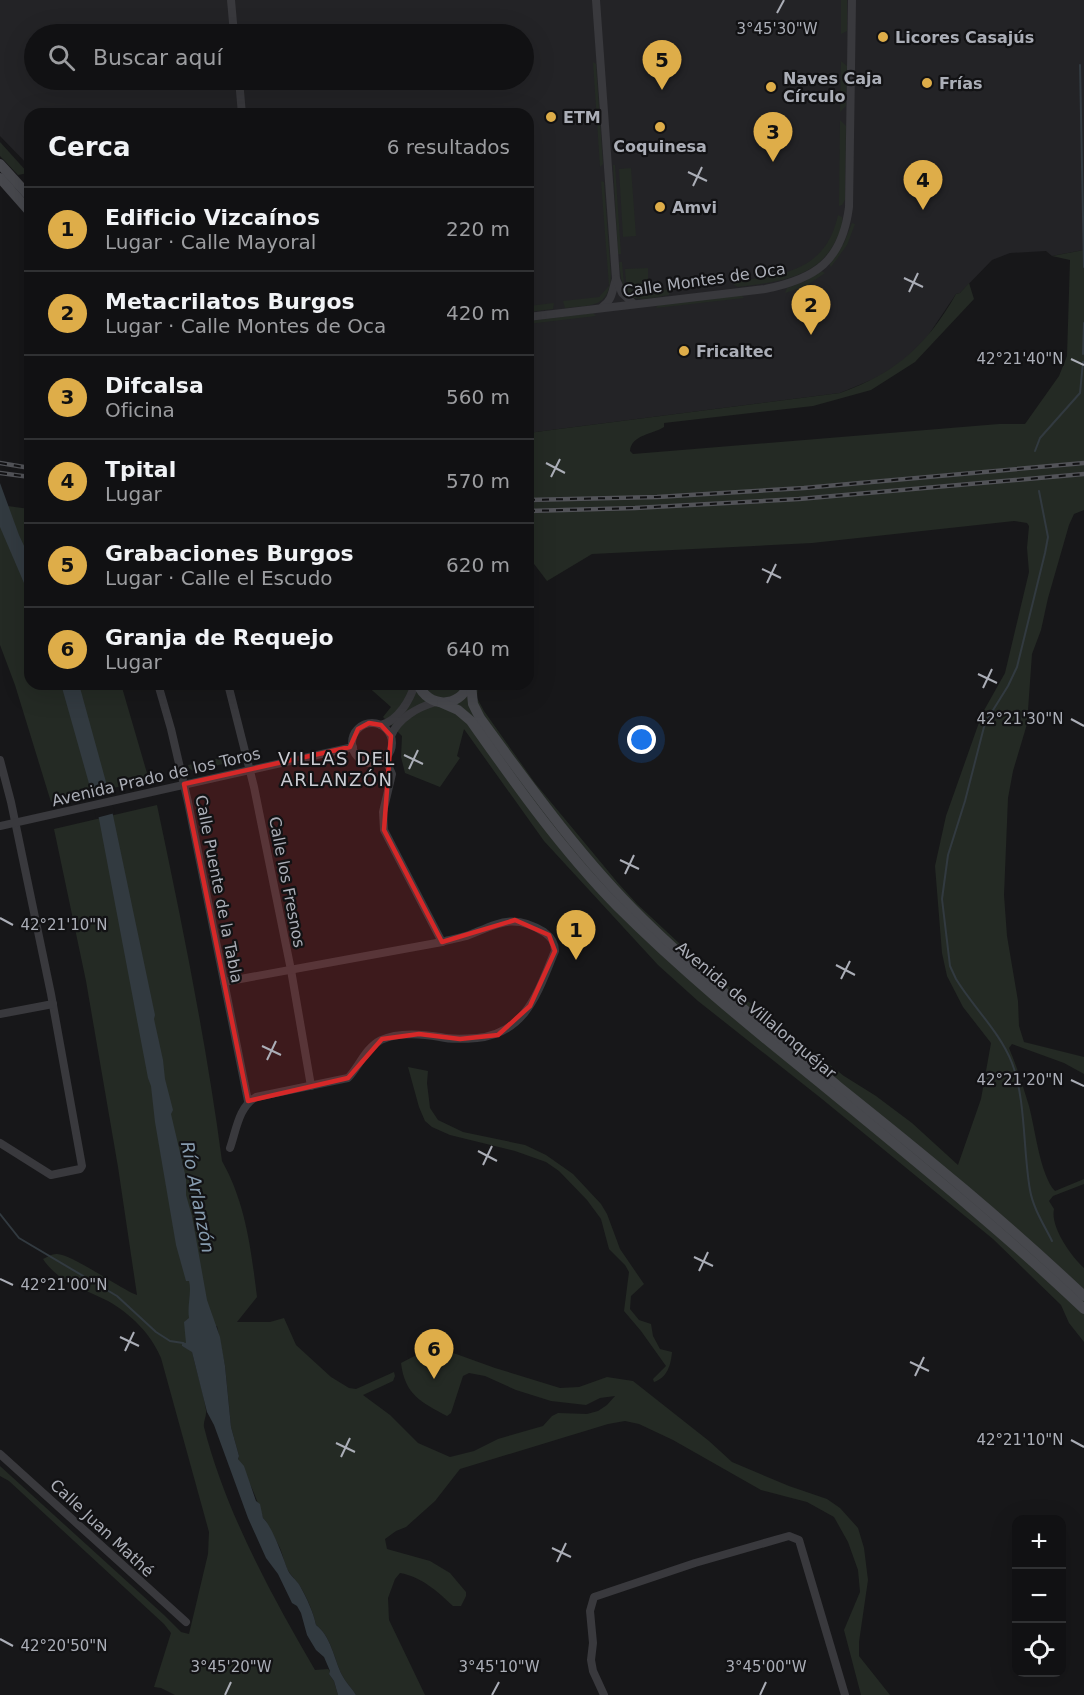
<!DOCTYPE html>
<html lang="es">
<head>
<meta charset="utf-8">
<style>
	body { margin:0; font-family:"DejaVu Sans",sans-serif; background:#1a1a1c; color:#f1f3f6 }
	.controls { position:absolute; right:18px; bottom:18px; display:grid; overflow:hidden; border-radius:12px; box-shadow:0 6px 24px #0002 }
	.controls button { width:54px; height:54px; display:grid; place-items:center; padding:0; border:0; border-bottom:2px solid #303133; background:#111113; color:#f1f3f6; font:30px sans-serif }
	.you { position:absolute; left:642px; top:740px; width:21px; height:21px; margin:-15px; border:4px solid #fff; border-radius:50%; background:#1a73e8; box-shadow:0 0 0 9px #1a73e833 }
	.badge { display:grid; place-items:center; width:39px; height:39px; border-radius:50%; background:#dead49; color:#111; font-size:20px; font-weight:700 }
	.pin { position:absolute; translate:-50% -50px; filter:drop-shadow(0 2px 3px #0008) }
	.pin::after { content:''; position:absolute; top:32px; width:21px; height:18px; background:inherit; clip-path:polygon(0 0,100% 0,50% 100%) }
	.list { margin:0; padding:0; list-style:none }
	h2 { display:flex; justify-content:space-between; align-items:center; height:78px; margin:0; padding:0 24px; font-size:26px }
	h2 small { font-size:20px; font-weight:400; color:#9c9da0 }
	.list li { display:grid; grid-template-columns:39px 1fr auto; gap:18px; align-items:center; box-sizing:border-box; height:84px; padding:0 24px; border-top:2px solid #303133 }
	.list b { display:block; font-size:22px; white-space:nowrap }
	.list p { margin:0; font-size:20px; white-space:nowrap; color:#9c9da0 }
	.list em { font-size:20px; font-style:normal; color:#9c9da0 }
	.icon { flex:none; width:33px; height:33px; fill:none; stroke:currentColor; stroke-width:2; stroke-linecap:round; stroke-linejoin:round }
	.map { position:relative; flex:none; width:1084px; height:1695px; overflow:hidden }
	.search { position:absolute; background:#111113; box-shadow:0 6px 24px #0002; left:24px; top:24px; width:510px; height:66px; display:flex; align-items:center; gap:15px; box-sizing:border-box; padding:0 21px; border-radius:33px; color:#9c9da0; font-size:22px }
	.panel { position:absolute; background:#111113; box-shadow:0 6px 24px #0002; left:24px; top:108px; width:510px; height:582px; border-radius:18px }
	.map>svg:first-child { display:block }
</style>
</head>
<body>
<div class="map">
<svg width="1084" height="1695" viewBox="0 0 1084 1695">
	<rect width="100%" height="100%" fill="#171719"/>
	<path fill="#232326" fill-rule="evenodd" d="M0 0H1084V250L1052 256 1046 251 1010 253 992 260 960 293 956 294 927 337 917 349 899 364 876 378 840 393 528 433V114H30V167L0 136ZM34 34H524V80H34Z"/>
	<g fill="#242a24">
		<path d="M841 0H847V31L841 34Z"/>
		<path d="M841 61 847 66 846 106 840 112Z"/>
		<path d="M593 62 596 64 603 164 600 167Z"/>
		<path d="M840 120 846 126 845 200 842 205 839 206Z"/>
		<path d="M0 142 28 173 18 175 0 156Z"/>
		<path d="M613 165H615L621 254H618Z"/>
		<path d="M631 168 636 236 623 237 619 169Z"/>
		<path d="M601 181 604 182 611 276C609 308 592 305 565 308L563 301 599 297 609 286Z"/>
		<path d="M838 215 842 217C844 224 840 232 837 238 819 279 776 282 738 287L734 285 732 281C781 276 826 272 838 215Z"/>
		<path d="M852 223 855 224 847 245 831 267 829 264 844 243Z"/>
		<path d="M1084 250V510L1074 514 1069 525 1048 598 1041 630 1032 654 1027 724 1013 771 1008 798 1004 895 1007 936 1018 1001 1019 1026 1024 1042 1084 1057V1074L1064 1063 1012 1044 1009 1048C1017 1067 1023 1086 1029 1106 1035 1128 1040 1175 1055 1191L1084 1179V1184L1053 1196 1049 1201 1054 1209C1050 1227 1071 1256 1084 1268V1342L1069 1323 1061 1305 993 1239 822 1099 698 1001 658 965 544 841 464 729 457 756 460 758 440 787 405 773 401 757 402 736 383 717 391 707 365 684H478L477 698 484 711 535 783 618 883 637 904 708 970 844 1076 876 1096 912 1123 958 1165 981 1099 991 1043 963 1007 947 976 942 953 935 866 946 816 982 714 1005 673 1029 572 1027 548 1029 526 1027 523 1014 521 812 543 592 554 547 581 528 556V433L840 393C895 374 928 344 956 294L960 293 969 283 974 299 915 362 871 390 813 406 664 423V427C653 434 631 435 630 451L633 454 999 424H1025L1059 376 1067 356 1070 260 1052 256Z"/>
		<path d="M619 262H622L624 284 635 292 670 289 669 295C630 303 623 302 619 262Z"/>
		<path d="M648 268V288L636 290 626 282 625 269Z"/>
		<path d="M821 271 825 273 806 286 785 293 787 288 803 282Z"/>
		<path d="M741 295 744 298 656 308 658 305Z"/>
		<path d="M554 303 553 309 528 312V306Z"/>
		<path d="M593 313 596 316 528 324V321Z"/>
		<path d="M0 505 30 509V684H121L149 780 51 802 15 685 0 645Z"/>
		<path d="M238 754V759L236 761 193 771 189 768 188 765Z"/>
		<path d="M157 805C182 923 206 1041 222 1161 246 1204 251 1249 257 1297L237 1322H270L284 1318 296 1345 331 1377 349 1388 356 1389 394 1372 395 1376 393 1381 363 1395 390 1415 418 1443 450 1457 474 1451 498 1439 543 1426 552 1416 558 1413 587 1414 598 1411 607 1405 615 1396 600 1398 586 1405 551 1401 516 1390 485 1376 469 1373 463 1376 451 1413 447 1416C421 1402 405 1395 401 1363L428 1349 445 1350 495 1368 560 1388 579 1387 607 1377 633 1381 709 1441 732 1462 789 1486 827 1499 840 1508 858 1528 864 1548 868 1580 859 1642V1656L890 1695H861L844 1630 860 1592 858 1570 848 1542 834 1517 807 1502 761 1490 673 1440 639 1424 625 1421 608 1424 460 1469 435 1501 406 1527 396 1531 385 1539 387 1549 430 1561 450 1573 466 1592V1596L461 1606H453C437 1591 422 1577 400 1573L395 1579 388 1598 389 1620 425 1695H356C352 1688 346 1683 342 1675 334 1659 331 1636 316 1625 313 1611 307 1598 300 1586 297 1581 292 1577 289 1572 284 1564 283 1554 279 1546 275 1537 269 1530 266 1521L263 1518C257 1498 248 1479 238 1459L239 1456 231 1427 225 1366 217 1326 187 1337 186 1343 182 1346 192 1351C196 1370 203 1390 206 1410 207 1416 203 1421 204 1427 226 1513 271 1594 315 1670L328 1669 330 1671 329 1674 334 1681 338 1695H175L161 1688 154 1687 171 1633 164 1624 9 1481 0 1476V1466L164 1615 181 1632 189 1634 208 1554 209 1532 161 1358C151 1334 131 1314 108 1301 84 1289 58 1282 43 1259 47 1257 52 1254 56 1254 69 1252 120 1289 137 1295L118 1167 86 981 54 829Z"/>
		<path d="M408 1067 428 1071 427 1083 430 1108 438 1120 463 1132 525 1145 546 1155 573 1174 601 1204 607 1214 620 1249 644 1284 631 1296 630 1309 639 1320 651 1324 653 1336 660 1349 672 1352C671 1365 667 1378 654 1382L653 1379 666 1366 641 1331 624 1311 629 1272 625 1265 609 1249 601 1219 587 1200 559 1171 546 1162 515 1151 450 1135 432 1127 425 1121 419 1107Z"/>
	</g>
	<g fill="#323a40">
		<path d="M0 483 19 535 30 559V597L0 527Z"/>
		<path d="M61 684H79L106 782 155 1015 154 1019 163 1060 165 1079 173 1110 171 1114 186 1178V1195L192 1216 207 1300 220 1337 225 1366 231 1427 239 1456 238 1459 244 1466 256 1501 260 1504 263 1518C272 1526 283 1557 287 1568 289 1575 297 1580 300 1586 307 1599 313 1611 316 1625 331 1636 334 1659 342 1675 346 1683 352 1688 356 1695H338L334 1681 329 1674 330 1671 324 1657 316 1650 307 1635 301 1613 297 1606 292 1603 278 1574 266 1558 248 1518 214 1425 207 1412 192 1352 182 1346V1342L186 1343 184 1322 189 1318C187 1305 192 1292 189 1281H186L176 1245 155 1122 151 1086 148 1078 99 819Z"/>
	</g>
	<path fill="#171719" d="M110 789 115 813 96 818 90 793Z"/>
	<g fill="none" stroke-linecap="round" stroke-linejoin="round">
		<g stroke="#323a40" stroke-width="2">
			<path d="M1080 65 1084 267"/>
			<path d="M1083 354 1084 323"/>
			<path d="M1035 451 1040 438 1080 393 1083 362"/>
			<path d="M1039 491 1048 537 1045 553 1017 667 1008 686 985 723 965 801 948 855 942 899 950 966 956 979C973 1007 1000 1032 1012 1063 1026 1100 1023 1151 1030 1190 1033 1208 1044 1225 1052 1241"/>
			<path d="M0 1214 19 1238 117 1296 156 1332 170 1341 183 1343"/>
		</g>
		<g stroke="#39393d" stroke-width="8">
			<path d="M231 0 234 34"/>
			<path d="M596 0 616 279C612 290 613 300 602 307"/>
			<path d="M239 80 242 114"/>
			<path d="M616 279 622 293 634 304"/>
			<path d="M528 317 765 289C816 279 842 261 849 207L852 0"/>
			<path d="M158 684 171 729 188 802 248 1101"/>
			<path d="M228 684 254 787 291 970 311 1086"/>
			<circle cx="372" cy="743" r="20"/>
			<path d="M381 725C398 721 410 700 415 684"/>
			<path d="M391 736C398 718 418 707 436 702"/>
			<path d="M0 760 11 802 51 994 82 1166 80 1169 51 1175 0 1143"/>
			<path d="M0 826 353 747"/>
			<path d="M224 982 442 942"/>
			<path d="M0 1014 53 1004"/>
			<path d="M230 1148C236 1131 239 1106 256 1097L348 1078C359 1067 365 1048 381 1040 398 1032 422 1034 440 1037 452 1040 465 1039 477 1038 527 1033 538 991 555 951 555 942 551 937 544 932 514 913 499 923 469 935 461 938 451 939 442 942L384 830 383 812 392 774 385 758"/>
			<path d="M0 1454 186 1622"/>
			<path d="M604 1695 593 1671 591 1660 593 1643 590 1611 594 1597 695 1563 789 1536 799 1540 845 1695"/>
		</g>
		<g stroke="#47484d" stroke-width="10">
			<path d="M0 164 30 197"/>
			<path d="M0 178 30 212"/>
			<path d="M418 684C428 708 459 709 469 684"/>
			<path d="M471 684 473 704 480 718C531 788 581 858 643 919 704 979 772 1032 839 1087 923 1154 1006 1222 1084 1296"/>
			<path d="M442 703 458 710 471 721C516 785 562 850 617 906 680 969 749 1026 819 1082 909 1156 1000 1229 1084 1309"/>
		</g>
		<defs>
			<g id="rail">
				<path d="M0 463 30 468"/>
				<path d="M0 473 30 477"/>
				<path d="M528 500 657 497 804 488 1084 463"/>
				<path d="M528 511 635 508 799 499 1084 474"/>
			</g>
		</defs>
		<use href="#rail" stroke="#525358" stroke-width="4.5"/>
		<use href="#rail" stroke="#121214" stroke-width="2" stroke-dasharray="7" stroke-linecap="butt"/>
	</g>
	<path fill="#d62828" fill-opacity="0.2" stroke="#d62828" stroke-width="4.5" stroke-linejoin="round" d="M369 723 381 725 391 736 384 830 442 942 515 920 549 935 555 951 530 1006 498 1035 460 1039 419 1034 382 1039 348 1078 248 1101 184 784 350 747 358 729Z"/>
	<path fill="none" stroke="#abaeb7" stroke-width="2" d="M777 13 784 0M688 172 707 181M693 186 702 167M904 278 923 287M909 292 918 273M1071 359 1084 365M546 463 565 473M551 477 560 459M762 569 781 578M767 583 776 564M978 674 997 683M983 688 992 669M1071 719 1084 726M404 755 423 764M409 769 418 750M620 860 639 869M625 874 634 855M0 918 13 925M836 965 855 975M841 979 850 961M262 1046 281 1055M267 1060 276 1041M1071 1080 1084 1086M478 1151 497 1161M483 1165 492 1146M694 1257 713 1266M699 1271 708 1252M0 1279 13 1285M120 1337 139 1346M125 1351 134 1332M910 1362 929 1371M915 1376 924 1357M1071 1440 1084 1447M336 1443 355 1452M341 1457 350 1438M552 1548 571 1557M557 1562 566 1543M0 1639 13 1646M225 1695 231 1682M492 1695 499 1682M760 1695 766 1682"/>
	<g fill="#dead49" stroke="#121214" stroke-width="2">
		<circle cx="883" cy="37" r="6"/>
		<circle cx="927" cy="83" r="6"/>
		<circle cx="771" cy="87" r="6"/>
		<circle cx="551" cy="117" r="6"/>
		<circle cx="660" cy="127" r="6"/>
		<circle cx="660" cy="207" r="6"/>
		<circle cx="684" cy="351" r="6"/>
	</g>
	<g text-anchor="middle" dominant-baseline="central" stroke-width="4.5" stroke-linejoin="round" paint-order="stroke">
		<g font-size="16" font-weight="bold" fill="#abaeb7" stroke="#121214" text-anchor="start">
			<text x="895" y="37">Licores Casajús</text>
			<text x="783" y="78">Naves Caja<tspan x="783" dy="18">Círculo</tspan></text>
			<text x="939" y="83">Frías</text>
			<text x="563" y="117">ETM</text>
			<text x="660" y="146" text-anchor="middle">Coquinesa</text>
			<text x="672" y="207">Amvi</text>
			<text x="696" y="351">Fricaltec</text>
		</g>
		<g font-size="16" fill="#abaeb7" stroke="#121214">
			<text transform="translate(704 280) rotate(-8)">Calle Montes de Oca</text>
			<text transform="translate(156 777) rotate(-13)">Avenida Prado de los Toros</text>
			<text transform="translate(287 882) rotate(79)">Calle los Fresnos</text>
			<text transform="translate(219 889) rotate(79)">Calle Puente de la Tabla</text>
			<text transform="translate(756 1010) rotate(40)">Avenida de Villalonquéjar</text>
			<text transform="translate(102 1528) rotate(43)">Calle Juan Mathé</text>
		</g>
		<g font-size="18" letter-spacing="1.5" fill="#cbcdd4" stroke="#121214">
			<text x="337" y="758">VILLAS DEL<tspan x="337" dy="21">ARLANZÓN</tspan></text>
		</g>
		<g font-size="18" font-style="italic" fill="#869bae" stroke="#121214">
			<text transform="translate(198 1197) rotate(79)">Río Arlanzón</text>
		</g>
	</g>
	<g font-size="15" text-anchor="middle" fill="#abaeb7" stroke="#121214" stroke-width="4.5" stroke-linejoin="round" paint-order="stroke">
		<text x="777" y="34">3°45'30"W</text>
		<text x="1020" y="364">42°21'40"N</text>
		<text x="1020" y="724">42°21'30"N</text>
		<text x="64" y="930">42°21'10"N</text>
		<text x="1020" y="1085">42°21'20"N</text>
		<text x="64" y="1290">42°21'00"N</text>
		<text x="1020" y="1445">42°21'10"N</text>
		<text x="64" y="1651">42°20'50"N</text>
		<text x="231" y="1672">3°45'20"W</text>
		<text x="499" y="1672">3°45'10"W</text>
		<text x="766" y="1672">3°45'00"W</text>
	</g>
</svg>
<div class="controls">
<button>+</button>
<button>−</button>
<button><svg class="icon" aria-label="locate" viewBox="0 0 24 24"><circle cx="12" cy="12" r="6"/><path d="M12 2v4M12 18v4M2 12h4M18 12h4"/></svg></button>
</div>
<div class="you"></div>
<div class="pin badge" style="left:576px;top:960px">1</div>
<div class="pin badge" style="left:811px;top:335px">2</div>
<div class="pin badge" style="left:773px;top:162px">3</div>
<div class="pin badge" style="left:923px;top:210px">4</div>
<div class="pin badge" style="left:662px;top:90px">5</div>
<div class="pin badge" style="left:434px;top:1379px">6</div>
<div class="search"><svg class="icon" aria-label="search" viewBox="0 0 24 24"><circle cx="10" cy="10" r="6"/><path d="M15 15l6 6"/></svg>Buscar aquí</div>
<section class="panel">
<h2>Cerca<small>6 resultados</small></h2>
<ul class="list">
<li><span class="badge">1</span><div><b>Edificio Vizcaínos</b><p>Lugar · Calle Mayoral</p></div><em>220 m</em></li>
<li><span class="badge">2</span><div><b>Metacrilatos Burgos</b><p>Lugar · Calle Montes de Oca</p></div><em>420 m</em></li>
<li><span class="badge">3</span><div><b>Difcalsa</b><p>Oficina</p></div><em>560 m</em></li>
<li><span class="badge">4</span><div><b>Tpital</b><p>Lugar</p></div><em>570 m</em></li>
<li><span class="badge">5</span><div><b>Grabaciones Burgos</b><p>Lugar · Calle el Escudo</p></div><em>620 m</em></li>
<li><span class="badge">6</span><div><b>Granja de Requejo</b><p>Lugar</p></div><em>640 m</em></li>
</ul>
</section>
</div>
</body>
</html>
